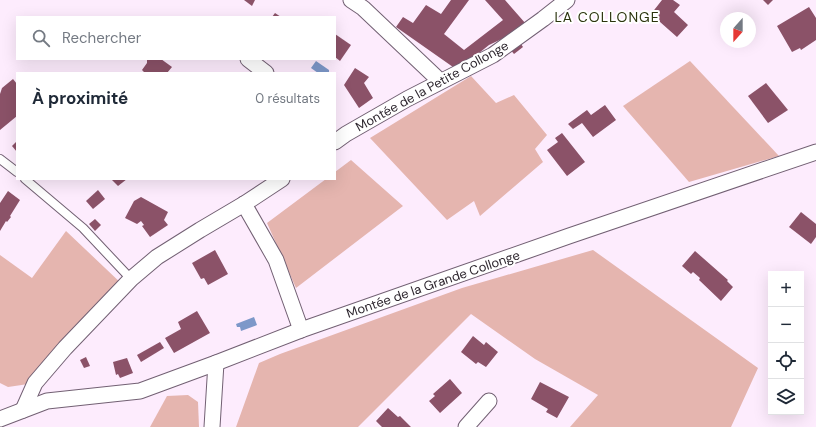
<!DOCTYPE html>
<html lang="fr">
<head>
<meta charset="utf-8">
<style>
	body { margin:0; font-family:"DM Sans",sans-serif; background:#f6f6f7; color:#1f2937 }
	.controls { position:absolute; right:12px; bottom:12px; display:grid; overflow:hidden; border-radius:0px; box-shadow:0 4px 16px #0002 }
	.controls button { width:36px; height:36px; display:grid; place-items:center; padding:0; border:0; border-bottom:1px solid #e0e1e3; background:#fff; color:#1f2937; font:20px sans-serif }
	.compass { position:absolute; left:720px; top:12px; width:36px; height:36px; border-radius:50%; background:#fff; box-shadow:0 4px 16px #0002; rotate:201deg }
	.list { margin:0; padding:0; list-style:none }
	h2 { display:flex; justify-content:space-between; align-items:center; height:52px; margin:0; padding:0 16px; font-size:17px }
	h2 small { font-size:13px; font-weight:400; color:#747a83 }
	.icon { flex:none; width:22px; height:22px; fill:none; stroke:currentColor; stroke-width:2; stroke-linecap:round; stroke-linejoin:round }
	.map { position:relative; flex:none; width:816px; height:427px; overflow:hidden }
	.search { position:absolute; background:#fff; box-shadow:0 4px 16px #0002; left:16px; top:16px; width:320px; height:44px; display:flex; align-items:center; gap:10px; box-sizing:border-box; padding:0 14px; border-radius:0px; color:#747a83; font-size:15px }
	.panel { position:absolute; background:#fff; box-shadow:0 4px 16px #0002; left:16px; top:72px; width:320px; height:108px; border-radius:0px }
	.map>svg:first-child { display:block }
</style>
</head>
<body>
<div class="map">
<svg width="816" height="427" viewBox="0 0 816 427">
	<rect width="100%" height="100%" fill="#fdecfd"/>
	<g fill="#e5b5af">
		<path d="M690 61 779 156 689 182 623 106Z"/>
		<path d="M471 76 496 103 514 95 547 135 535 149 543 162 480 216 474 201 447 220 370 138Z"/>
		<path d="M351 160 403 206 296 288 267 223 326 179H335V172Z"/>
		<path d="M66 231 124 286 35 383 8 387 0 383V255L32 278Z"/>
		<path d="M593 250 758 368 731 427H570L598 395 535 359 471 314 358 427H236L259 363 280 354 462 288Z"/>
		<path d="M188 395 198 402 199 427H150L167 396Z"/>
	</g>
	<g fill="#7d98c9">
		<path d="M316 61 329 70V73H318L311 68Z"/>
		<path d="M254 317 257 325 241 331 240 327H237L236 324Z"/>
	</g>
	<g fill="#8b5268">
		<path d="M244 0H255L252 6Z"/>
		<path d="M451 0H469L444 34 464 50 503 20 485 0H505L526 24 514 33 489 45 469 61 453 67 396 27 403 17 413 23 426 5 441 14Z"/>
		<path d="M662 0H673L680 5 674 12 688 25 677 37 651 14Z"/>
		<path d="M763 0H773L768 5Z"/>
		<path d="M809 7 816 18V40L801 50 800 48 792 52 777 26Z"/>
		<path d="M275 13 281 17H272Z"/>
		<path d="M335 34 351 45 340 61 335 57Z"/>
		<path d="M519 41 523 47 514 54 510 49Z"/>
		<path d="M147 59H161L172 67 167 73H145L142 70 147 63Z"/>
		<path d="M355 68 369 77 364 83 373 98 359 108 344 85Z"/>
		<path d="M13 79 17 84V112H16L17 116 0 130V94L2 88Z"/>
		<path d="M766 83 788 110 768 123 748 96Z"/>
		<path d="M605 105 616 120 593 137 582 123 573 129 568 124 587 110 591 115Z"/>
		<path d="M562 133 585 162 567 176 547 150 558 142 555 138Z"/>
		<path d="M17 141V152L12 146Z"/>
		<path d="M111 179H127L118 186Z"/>
		<path d="M98 190 105 199 93 209 86 201Z"/>
		<path d="M8 191 20 200 10 216 11 217 7 222 6 221 0 231V203Z"/>
		<path d="M141 197 168 212 164 220 168 225 150 237 142 226 144 225 141 221 137 224 125 218 134 201Z"/>
		<path d="M801 212 816 224V237L811 244 789 227Z"/>
		<path d="M95 219 101 225 95 231 89 224Z"/>
		<path d="M215 250 228 274 208 285 204 278 201 279 192 263Z"/>
		<path d="M695 251 728 280 727 281 733 287 721 301 699 280 700 278 693 272 691 274 682 266Z"/>
		<path d="M197 311 210 333 174 353 165 338 181 329 178 322Z"/>
		<path d="M473 336 484 345 486 342 498 352 486 367 478 362 476 364 461 352Z"/>
		<path d="M160 342 164 348 141 362 137 355Z"/>
		<path d="M86 357 90 366 84 368 80 360Z"/>
		<path d="M127 358 133 373 120 378 118 374 116 375 113 362Z"/>
		<path d="M450 379 462 393 440 413 429 401 435 396 433 394Z"/>
		<path d="M540 382 569 397 557 418 546 412 548 409 531 399Z"/>
		<path d="M388 408 398 417 400 416 411 427H382L376 421Z"/>
	</g>
	<g fill="none" stroke-linecap="round" stroke-linejoin="round">
		<defs>
			<g id="service">
				<path d="M0 159 17 172"/>
				<path d="M25 179 83 228 131 279"/>
			</g>
			<g id="minor">
				<path d="M351 0 363 8 440 81"/>
				<path d="M248 59 266 73"/>
				<path d="M335 142 346 134 407 99 493 55 543 19 567 0"/>
				<path d="M244 204 276 260 301 330"/>
				<path d="M23 410 35 383 65 348 131 279 157 257 200 230 244 204 282 179"/>
				<path d="M0 419 47 401 140 391 216 363 301 330 569 236 816 152"/>
				<path d="M212 427 216 363"/>
				<path d="M466 427 489 401"/>
			</g>
		</defs>
		<use href="#service" stroke="#726073" stroke-width="10"/>
		<use href="#minor" stroke="#726073" stroke-width="17"/>
		<use href="#service" stroke="#fff" stroke-width="8"/>
		<use href="#minor" stroke="#fff" stroke-width="15"/>
	</g>
	<g text-anchor="middle" dominant-baseline="central" stroke-width="4" stroke-linejoin="round" paint-order="stroke">
		<g font-size="13" fill="#2e272f" stroke="#fff">
			<text transform="translate(432 86) rotate(-29)">Montée de la Petite Collonge</text>
			<text transform="translate(433 284) rotate(-19)">Montée de la Grande Collonge</text>
		</g>
		<g font-size="14" letter-spacing="1" fill="#2c350e" stroke="#fff">
			<text x="607" y="17">LA COLLONGE</text>
		</g>
	</g>
</svg>
<div class="controls">
<button>+</button>
<button>−</button>
<button><svg class="icon" aria-label="locate" viewBox="0 0 24 24"><circle cx="12" cy="12" r="6"/><path d="M12 2v4M12 18v4M2 12h4M18 12h4"/></svg></button>
<button><svg class="icon" aria-label="layers" viewBox="0 0 24 24"><path d="M12 4l9 5-9 5-9-5zM3 14l9 5 9-5"/></svg></button>
</div>
<svg class="compass" viewBox="-18 -18 36 36"><path d="M0-13l5 13h-10z" fill="#e53935"/><path d="M0 13l5-13h-10z" fill="#747a83"/></svg>
<div class="search"><svg class="icon" aria-label="search" viewBox="0 0 24 24"><circle cx="10" cy="10" r="6"/><path d="M15 15l6 6"/></svg>Rechercher</div>
<section class="panel">
<h2>À proximité<small>0 résultats</small></h2>
<ul class="list">
</ul>
</section>
</div>
</body>
</html>
